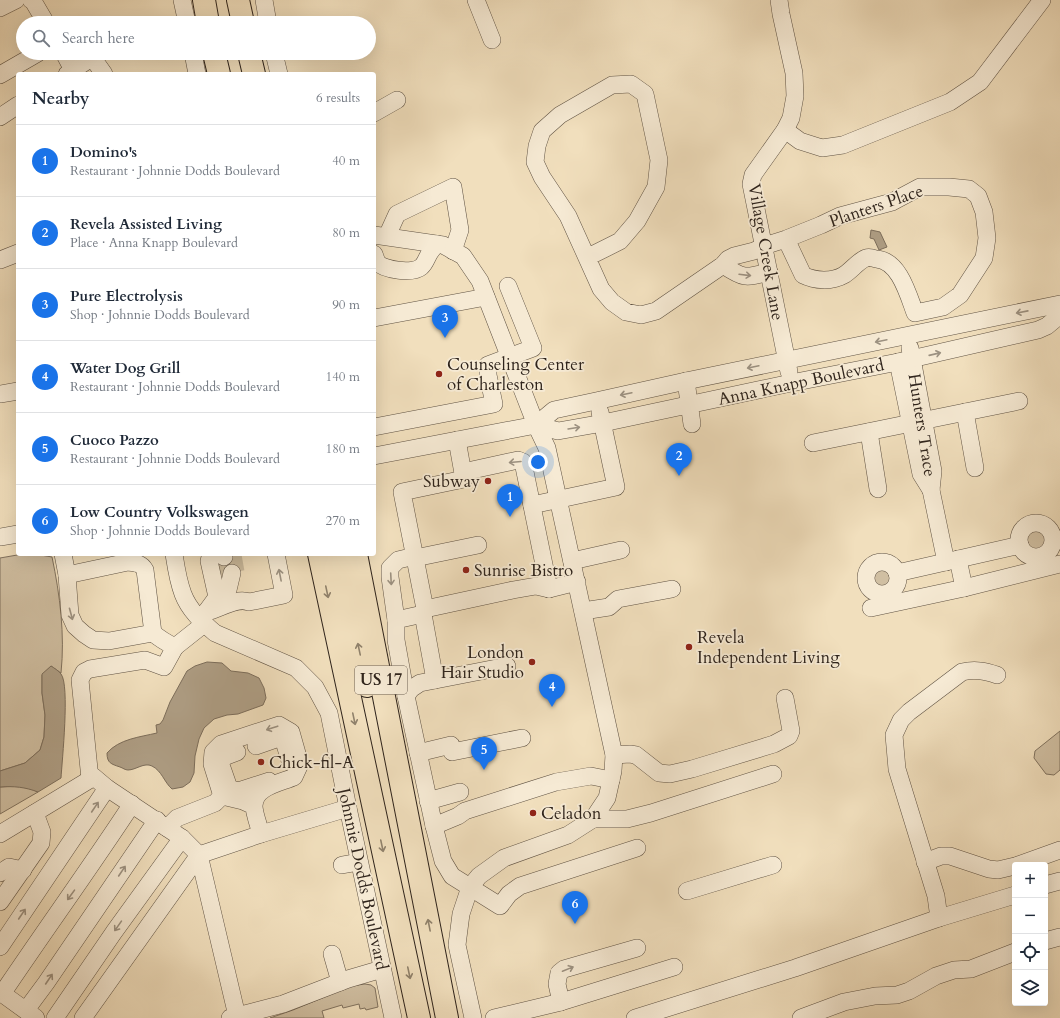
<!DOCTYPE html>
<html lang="en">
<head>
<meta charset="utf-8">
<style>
	body { margin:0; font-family:Cardo,serif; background:#f6f6f7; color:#1f2937 }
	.controls { position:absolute; right:12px; bottom:12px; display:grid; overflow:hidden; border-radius:4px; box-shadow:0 4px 16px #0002 }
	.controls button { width:36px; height:36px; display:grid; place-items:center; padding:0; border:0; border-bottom:1px solid #e0e1e3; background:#fff; color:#1f2937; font:20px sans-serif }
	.you { position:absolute; left:538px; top:462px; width:14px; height:14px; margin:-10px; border:3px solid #fff; border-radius:50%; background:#1a73e8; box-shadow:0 0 0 6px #1a73e833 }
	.badge { display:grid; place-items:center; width:26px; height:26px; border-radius:50%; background:#1a73e8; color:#fff; font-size:13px; font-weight:700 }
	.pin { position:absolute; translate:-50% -33px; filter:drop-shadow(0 1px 2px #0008) }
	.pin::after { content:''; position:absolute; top:21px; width:14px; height:12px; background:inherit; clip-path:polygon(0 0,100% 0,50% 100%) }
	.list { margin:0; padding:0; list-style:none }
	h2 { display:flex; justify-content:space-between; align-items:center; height:52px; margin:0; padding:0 16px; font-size:17px }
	h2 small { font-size:13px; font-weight:400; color:#747a83 }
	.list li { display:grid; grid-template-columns:26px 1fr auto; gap:12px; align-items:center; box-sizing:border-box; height:72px; padding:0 16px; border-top:1px solid #e0e1e3 }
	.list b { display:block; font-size:15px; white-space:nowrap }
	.list p { margin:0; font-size:13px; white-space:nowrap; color:#747a83 }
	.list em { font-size:13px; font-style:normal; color:#747a83 }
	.icon { flex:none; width:22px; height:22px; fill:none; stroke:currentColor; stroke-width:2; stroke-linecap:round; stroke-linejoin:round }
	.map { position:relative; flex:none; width:1060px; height:1018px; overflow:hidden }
	.search { position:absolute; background:#fff; box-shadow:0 4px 16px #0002; left:16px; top:16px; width:360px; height:44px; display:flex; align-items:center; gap:10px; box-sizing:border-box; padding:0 14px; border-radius:22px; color:#747a83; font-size:15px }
	.panel { position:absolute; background:#fff; box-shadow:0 4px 16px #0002; left:16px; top:72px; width:360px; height:484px; border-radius:4px }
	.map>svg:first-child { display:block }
</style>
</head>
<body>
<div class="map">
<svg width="1060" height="1018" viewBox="0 0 1060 1018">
	<rect width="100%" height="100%" fill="#f1dfbd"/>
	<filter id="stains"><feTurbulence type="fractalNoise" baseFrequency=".005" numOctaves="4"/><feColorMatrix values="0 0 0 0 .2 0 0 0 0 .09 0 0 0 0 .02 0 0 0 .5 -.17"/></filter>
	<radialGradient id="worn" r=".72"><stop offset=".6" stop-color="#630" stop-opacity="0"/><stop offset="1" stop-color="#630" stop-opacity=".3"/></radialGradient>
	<g fill="#d0bfa2" stroke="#80725f">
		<circle cx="1034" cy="540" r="11"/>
		<path d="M23 554H35L52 557C60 595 65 635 61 673L51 666 42 675V693L45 715 44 737 40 750 25 763 0 771V558Z"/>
		<circle cx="882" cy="577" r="9"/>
		<path d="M1060 731V770L1054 775 1046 774 1034 758 1035 751Z"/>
		<path d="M15 786 27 787 38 792 0 814V787Z"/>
		<path d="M365 984 371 985 375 988 378 1007 366 1010 365 1008 360 1009 359 1004 343 1008 342 1005 322 1011 324 1018H270L293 1010 351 986Z"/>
	</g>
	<g fill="#af9f86" stroke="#7c6e5c">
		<path d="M871 230 880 232 887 247 879 250 874 239 870 238Z"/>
		<path d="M207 662 222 663 231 671 248 673 259 678 264 688 266 698 263 705 238 714 227 715 214 719 204 728 199 739 195 756 194 773 190 782 183 787 172 789C164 782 162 771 152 766 144 762 136 770 128 770 125 770 123 768 120 767 111 764 107 763 107 753 119 739 140 737 157 733L156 725 160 724 163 720 170 702 187 671 195 666Z"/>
		<path d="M51 666C54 668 59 671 61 674 70 685 62 761 61 778L38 792C25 787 14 786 0 787V771L25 763 40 750 44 737 45 715 42 693V674Z"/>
	</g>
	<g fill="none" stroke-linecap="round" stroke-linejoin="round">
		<g stroke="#caba9d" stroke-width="17" stroke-dasharray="17 8" stroke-linecap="butt">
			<path d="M233 555 236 572"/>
			<path d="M218 558 222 576"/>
		</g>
		<defs>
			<g id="minor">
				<path d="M31 0 33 1 46 23"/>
				<path d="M182 0 187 23"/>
				<path d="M264 0 268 23"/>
				<path d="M476 0 492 40"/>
				<path d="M779 0 781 14 794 73 795 96 791 118 785 130 753 175 751 184 789 372"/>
				<path d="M0 8 16 0"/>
				<path d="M64 53 73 70"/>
				<path d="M193 53 197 74"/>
				<path d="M274 53 279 74"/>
				<path d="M92 57 104 74"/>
				<path d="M67 74 99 53"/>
				<path d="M0 75 38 53"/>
				<path d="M374 113 397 100"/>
				<path d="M0 117 18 105"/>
				<path d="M785 130 800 141 822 148 843 145 950 102 980 82 1042 0"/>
				<path d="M374 235 443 245 463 256 480 281 536 425 547 448 614 755 613 771 607 798 593 819 568 835 504 858 479 876 470 887 461 914 457 945 473 1018"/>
				<path d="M387 236 397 214 453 187 460 230 453 251"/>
				<path d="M374 254C375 256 376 261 378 263 384 270 413 274 421 267 426 263 427 256 431 251 433 248 435 246 437 244"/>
				<path d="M588 257 620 241 637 221 656 187 659 160 645 94 631 84 612 85 560 115 542 131 537 146 535 162 542 177 568 216 601 289 612 302 626 312 641 315 656 311 723 265 728 259 734 256 754 251 764 246 786 239 821 225 840 216 892 202 920 187H949L969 189 978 196 984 212 987 238 984 258 960 295 943 307 915 313C908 294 899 260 876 259 873 258 869 257 866 258 858 261 852 270 844 275 832 282 815 281 803 275L786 239"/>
				<path d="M0 260 18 253"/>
				<path d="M723 265C744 279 745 278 769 272"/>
				<path d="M374 318 486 297"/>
				<path d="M910 348 933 471 931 490 946 562"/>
				<path d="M898 362 921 474 931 490"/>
				<path d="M686 381 692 424"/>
				<path d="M0 394 18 391"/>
				<path d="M965 412 975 468"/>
				<path d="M536 425 554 410 596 401 686 381 1060 304"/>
				<path d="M374 427 494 404 488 375V365L533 348 508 286"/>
				<path d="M869 432 878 489"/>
				<path d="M813 443 1019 401"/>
				<path d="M374 456 536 425 558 431 603 423 791 383 898 362 1038 330 1047 326 1060 315"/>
				<path d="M463 472 518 460 523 462 549 589"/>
				<path d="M532 505 616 487 600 412"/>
				<circle cx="1036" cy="540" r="17"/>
				<path d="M0 537 18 534"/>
				<path d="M63 554 67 575 128 562C136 563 141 563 145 570L153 633C160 639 167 643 175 647L204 624"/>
				<path d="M174 554C176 567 178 581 183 594 189 610 202 622 215 633L296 668 315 687 329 713 348 808 393 1018"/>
				<path d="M223 554 224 557"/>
				<path d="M415 558 478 545"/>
				<path d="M572 561 621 550"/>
				<circle cx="882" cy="578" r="16"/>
				<path d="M897 573 1020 545"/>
				<path d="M67 575 70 615 75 626 84 634 93 640 109 641 153 633"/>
				<path d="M577 582 549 589 536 586 513 590 425 609 423 614 396 620V640L406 696 434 826 443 861 452 876 500 906 509 894 520 886 637 848"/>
				<path d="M964 588 1060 564"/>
				<path d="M217 597 228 590 232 573"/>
				<path d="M871 608 964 588 958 559"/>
				<path d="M425 609 402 492 464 479 457 440"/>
				<path d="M583 611 609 607 618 599 672 589"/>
				<path d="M206 612 217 597 209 561 211 554"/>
				<path d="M423 614 435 680"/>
				<path d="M396 620 390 577V568L398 560 415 556"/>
				<path d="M202 621 206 612C220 609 236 597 249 602L284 595 276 554"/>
				<path d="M406 696 411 689 420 683 507 666"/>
				<path d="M256 746 276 739 281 738 284 741 289 758"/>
				<path d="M237 752 224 757 221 760V765L229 788 238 791 269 781"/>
				<path d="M452 752 522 738"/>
				<path d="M418 753 451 745"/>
				<path d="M614 755 630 754 636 755 659 773 670 774 692 769 774 744 789 736 791 731 785 698"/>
				<path d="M90 779 80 680 84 672 90 669 145 660 164 667 175 647"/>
				<path d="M428 801 460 792"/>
				<path d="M254 806 243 801 222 796 212 764 213 752 221 744 279 725 291 732 300 764 294 777C280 783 254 787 254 806 254 813 259 826 261 834"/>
				<path d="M593 819H627L651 813 773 774"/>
				<path d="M434 826 458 816 465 811 556 782 591 776 611 780"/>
				<path d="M167 828 177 818 215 803 222 796"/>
				<path d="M0 834 94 777 107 788 182 838 199 855 237 1016 230 1018"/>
				<path d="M925 862 941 856H950L989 869 998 870 1015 866"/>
				<path d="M342 865 359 862"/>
				<path d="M1018 865 1060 850"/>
				<path d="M0 873 9 867 23 870"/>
				<path d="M1045 885 1060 881"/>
				<path d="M687 891 773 865"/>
				<path d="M0 902 41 843 42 832 35 813"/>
				<path d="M939 918 936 896 897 769 894 735 901 720 909 712 962 672C975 669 985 671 997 675"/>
				<path d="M1045 941 1060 937"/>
				<path d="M0 947 107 788"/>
				<path d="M332 954 340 982"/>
				<path d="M0 992 36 1018"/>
				<path d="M2 994C45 930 90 868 132 804"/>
				<path d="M561 1002 557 984 559 973 564 969 637 948"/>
				<path d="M26 1010 46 983 157 820"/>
				<path d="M55 1018 114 932 182 838"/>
				<path d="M83 1018 199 855 261 834 348 808"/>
				<path d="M238 1018 237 1016 283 1004 348 979 382 969"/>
				<path d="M494 1018 561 1002 674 967"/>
				<path d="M635 1018 795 968 939 918 1015 895"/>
				<path d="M801 1018 844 1002 875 996 897 995 909 991 936 976 954 970 971 969 1015 952"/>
			</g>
			<g id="highway">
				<path d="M204 0 208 23"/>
				<path d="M238 0 243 23"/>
				<path d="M214 53 219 74"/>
				<path d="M249 53 254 74"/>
				<path d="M319 554 419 1018"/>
				<path d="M339 554 367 686"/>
				<path d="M356 554 447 1018"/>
			</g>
		</defs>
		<use href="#minor" stroke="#605344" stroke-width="18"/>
		<use href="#highway" stroke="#2f241c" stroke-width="24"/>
		<use href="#minor" stroke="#f6ead4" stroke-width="17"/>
		<use href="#highway" stroke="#f1dfbd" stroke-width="22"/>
	</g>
	<defs><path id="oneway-shaft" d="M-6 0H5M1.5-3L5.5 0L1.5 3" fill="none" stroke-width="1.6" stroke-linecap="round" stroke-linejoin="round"/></defs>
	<g stroke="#9c9181">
		<use href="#oneway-shaft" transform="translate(745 275) rotate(7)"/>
		<use href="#oneway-shaft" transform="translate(1022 312) rotate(169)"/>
		<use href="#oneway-shaft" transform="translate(881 341) rotate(168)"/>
		<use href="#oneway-shaft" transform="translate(935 354) rotate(-13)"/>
		<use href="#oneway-shaft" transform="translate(753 367) rotate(168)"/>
		<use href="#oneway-shaft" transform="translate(626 394) rotate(168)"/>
		<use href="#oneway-shaft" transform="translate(574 428) rotate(-9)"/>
		<use href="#oneway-shaft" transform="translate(515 462) rotate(175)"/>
		<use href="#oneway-shaft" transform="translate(280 575) rotate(-101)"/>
		<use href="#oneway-shaft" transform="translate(391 579) rotate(87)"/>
		<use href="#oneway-shaft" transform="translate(71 614) rotate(75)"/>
		<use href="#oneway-shaft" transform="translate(272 728) rotate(162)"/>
		<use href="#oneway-shaft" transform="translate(95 807) rotate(-56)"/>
		<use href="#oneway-shaft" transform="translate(122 871) rotate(-56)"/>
		<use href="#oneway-shaft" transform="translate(71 895) rotate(126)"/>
		<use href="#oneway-shaft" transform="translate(22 914) rotate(-56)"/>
		<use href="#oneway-shaft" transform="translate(118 926) rotate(125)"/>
		<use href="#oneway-shaft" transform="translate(568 969) rotate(-22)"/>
		<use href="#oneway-shaft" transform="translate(49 979) rotate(-56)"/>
	</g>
	<g stroke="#90826c">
		<use href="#oneway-shaft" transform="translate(327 592) rotate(78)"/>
		<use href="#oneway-shaft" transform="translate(359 649) rotate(-102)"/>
		<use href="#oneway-shaft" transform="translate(354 719) rotate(78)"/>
		<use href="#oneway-shaft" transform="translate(382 846) rotate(78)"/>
		<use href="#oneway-shaft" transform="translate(429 925) rotate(-101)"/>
		<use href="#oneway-shaft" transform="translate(409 973) rotate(78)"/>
	</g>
	<g fill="#8f2418" stroke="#f6ead4" stroke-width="1.5">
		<circle cx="439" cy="374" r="4"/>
		<circle cx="488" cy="481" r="4"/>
		<circle cx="466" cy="570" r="4"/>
		<circle cx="689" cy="647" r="4"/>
		<circle cx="532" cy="662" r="4"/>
		<circle cx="261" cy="762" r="4"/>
		<circle cx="533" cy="813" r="4"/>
	</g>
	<g text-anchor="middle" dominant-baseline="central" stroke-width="3.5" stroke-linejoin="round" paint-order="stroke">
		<rect fill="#f6ead4" stroke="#6b5f53" stroke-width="1" x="355" y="666" width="52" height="28" rx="3"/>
		<g font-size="16" font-weight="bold" fill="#2f241c">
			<text x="381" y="680">US 17</text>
		</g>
		<g font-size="17" fill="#2f241c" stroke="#f6ead4">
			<text transform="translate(876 206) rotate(-19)">Planters Place</text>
			<text transform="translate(766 252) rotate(80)">Village Creek Lane</text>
			<text transform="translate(801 382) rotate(-12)">Anna Knapp Boulevard</text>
			<text transform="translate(922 425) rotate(81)">Hunters Trace</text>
			<text transform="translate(363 879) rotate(78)">Johnnie Dodds Boulevard</text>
		</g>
		<g font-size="17" fill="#2f241c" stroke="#f6ead4" text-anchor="start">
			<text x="447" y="364">Counseling Center<tspan x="447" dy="20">of Charleston</tspan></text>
			<text x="480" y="481" text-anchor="end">Subway</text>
			<text x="474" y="570">Sunrise Bistro</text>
			<text x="697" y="637">Revela<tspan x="697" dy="20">Independent Living</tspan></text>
			<text x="524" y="652" text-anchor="end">London<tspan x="524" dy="20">Hair Studio</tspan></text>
			<text x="269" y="762">Chick-fil-A</text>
			<text x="541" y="813">Celadon</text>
		</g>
	</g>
	<rect width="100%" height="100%" filter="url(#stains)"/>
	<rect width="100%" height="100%" fill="url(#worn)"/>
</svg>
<div class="controls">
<button>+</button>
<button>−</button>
<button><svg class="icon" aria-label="locate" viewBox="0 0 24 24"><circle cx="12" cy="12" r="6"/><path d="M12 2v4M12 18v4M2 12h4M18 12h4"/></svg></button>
<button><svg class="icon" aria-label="layers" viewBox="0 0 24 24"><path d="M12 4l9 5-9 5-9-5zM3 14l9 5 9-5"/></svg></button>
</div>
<div class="you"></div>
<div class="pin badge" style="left:510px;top:517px">1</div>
<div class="pin badge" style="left:679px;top:476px">2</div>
<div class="pin badge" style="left:445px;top:338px">3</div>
<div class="pin badge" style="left:552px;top:707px">4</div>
<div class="pin badge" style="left:484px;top:770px">5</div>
<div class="pin badge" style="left:575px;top:924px">6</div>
<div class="search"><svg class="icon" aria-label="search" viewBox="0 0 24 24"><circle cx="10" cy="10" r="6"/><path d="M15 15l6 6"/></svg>Search here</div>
<section class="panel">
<h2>Nearby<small>6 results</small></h2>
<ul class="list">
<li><span class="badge">1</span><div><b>Domino's</b><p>Restaurant · Johnnie Dodds Boulevard</p></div><em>40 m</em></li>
<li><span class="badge">2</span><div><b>Revela Assisted Living</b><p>Place · Anna Knapp Boulevard</p></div><em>80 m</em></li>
<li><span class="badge">3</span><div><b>Pure Electrolysis</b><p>Shop · Johnnie Dodds Boulevard</p></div><em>90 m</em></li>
<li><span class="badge">4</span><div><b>Water Dog Grill</b><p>Restaurant · Johnnie Dodds Boulevard</p></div><em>140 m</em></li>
<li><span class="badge">5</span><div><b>Cuoco Pazzo</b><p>Restaurant · Johnnie Dodds Boulevard</p></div><em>180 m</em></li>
<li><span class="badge">6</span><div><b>Low Country Volkswagen</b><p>Shop · Johnnie Dodds Boulevard</p></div><em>270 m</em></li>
</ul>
</section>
</div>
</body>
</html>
